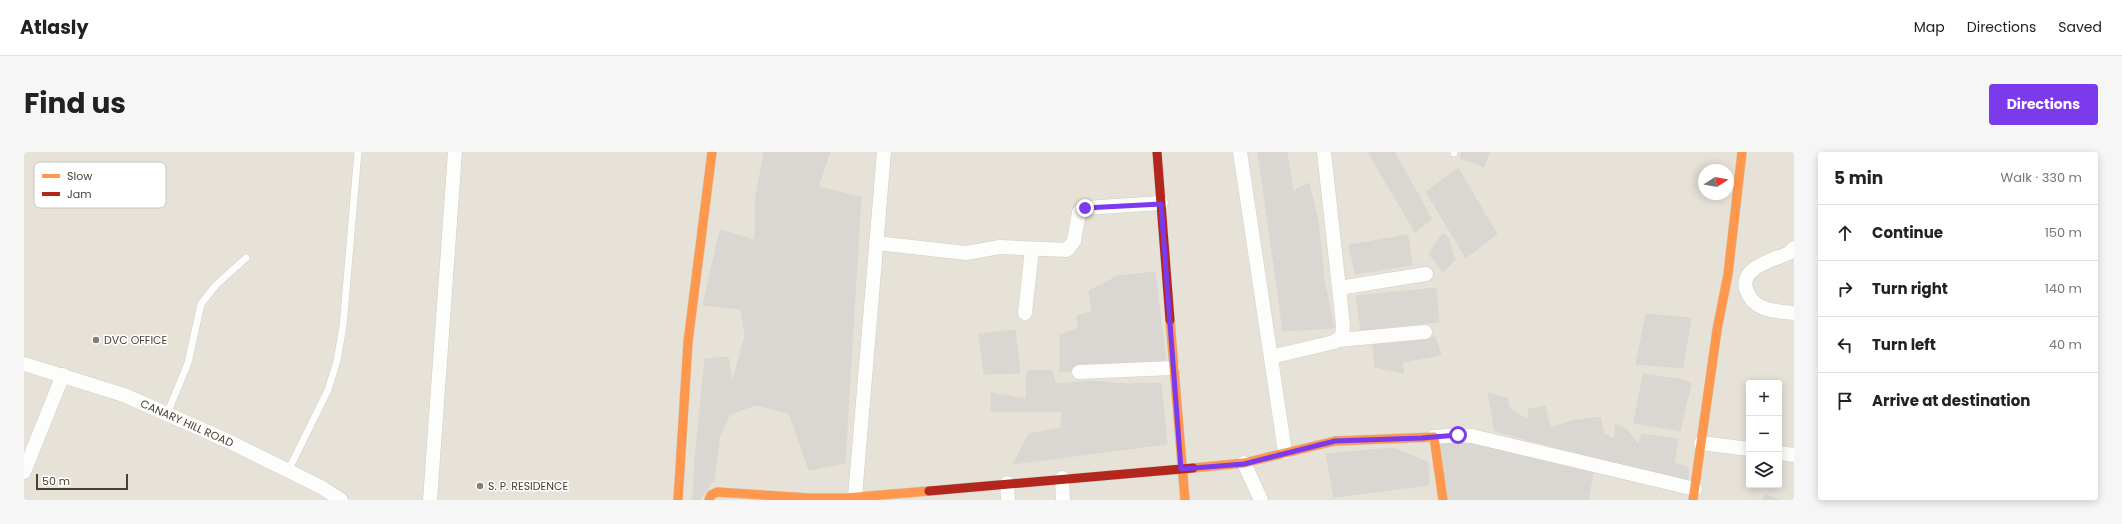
<!DOCTYPE html>
<html lang="en">
<head>
<meta charset="utf-8">
<style>
	body { margin:0; font-family:Poppins,sans-serif; background:#f6f6f6; color:#222 }
	.controls { position:absolute; right:12px; bottom:12px; display:grid; overflow:hidden; border-radius:4px; box-shadow:0 2px 10px #0003 }
	.controls button { width:36px; height:36px; display:grid; place-items:center; padding:0; border:0; border-bottom:1px solid #e0e0e0; background:#fff; color:#222; font:20px sans-serif }
	.compass { position:absolute; left:1674px; top:12px; width:36px; height:36px; border-radius:50%; background:#fff; box-shadow:0 2px 10px #0003; rotate:79deg }
	.scale { position:absolute; left:12px; bottom:10px; width:92px; box-sizing:border-box; padding-left:4px; border:2px solid #494136; border-top:0; font-size:11px; line-height:14px; white-space:nowrap; color:#494136; -webkit-text-stroke:3px #fff; paint-order:stroke }
	.stop { position:absolute; width:12px; height:12px; margin:-9px; border:3px solid #7c3aed; border-radius:50%; background:#fff }
	.stop.end { background:#7c3aed; border-color:#fff; box-shadow:0 1px 4px #0008 }
	.list { margin:0; padding:0; list-style:none }
	h2 { display:flex; justify-content:space-between; align-items:center; height:52px; margin:0; padding:0 16px; font-size:17px }
	h2 small { font-size:13px; font-weight:400; color:#767676 }
	.list li { display:grid; grid-template-columns:26px 1fr auto; gap:12px; align-items:center; box-sizing:border-box; height:56px; padding:0 16px; border-top:1px solid #e0e0e0 }
	.list b { display:block; font-size:15px; white-space:nowrap }
	.list em { font-size:13px; font-style:normal; color:#767676 }
	.icon { flex:none; width:22px; height:22px; fill:none; stroke:currentColor; stroke-width:2; stroke-linecap:round; stroke-linejoin:round }
	.map { position:relative; flex:none; width:1770px; height:348px; overflow:hidden; border-radius:4px }
	header { display:flex; align-items:center; gap:24px; box-sizing:border-box; height:56px; padding:0 20px; background:#fff; border-bottom:1px solid #e0e0e0 }
	header strong { font-size:19px }
	nav { display:flex; gap:22px; margin-inline-start:auto; font-size:14px }
	.intro { display:flex; align-items:center; justify-content:space-between; box-sizing:border-box; height:96px; padding:0 24px }
	h1 { margin:0; font-size:28px }
	.button { padding:10px 18px; border-radius:4px; background:#7c3aed; color:#fff; font-size:14px; font-weight:700 }
	main { display:flex; gap:24px; padding:0 24px }
	aside { flex:1; background:#fff; border-radius:4px; box-shadow:0 2px 10px #0003 }
	.map>svg:first-child { display:block }
</style>
</head>
<body>
<header>
<strong>Atlasly</strong>
<nav><a>Map</a><a>Directions</a><a>Saved</a></nav>
</header>
<div class="intro"><h1>Find us</h1><a class="button">Directions</a></div>
<main>
<div class="map">
<svg width="1770" height="348" viewBox="0 0 1770 348">
	<rect width="100%" height="100%" fill="#f2f0eb"/>
	<path fill="#e6e2d8" fill-rule="evenodd" d="M0 0H1770V348H0ZM1680 18H1704V42H1680ZM1725 231H1755V333H1725Z"/>
	<g fill="#dad7d2" stroke="#dad7d1">
		<path d="M740 0H806L794 35 837 45 821 311 785 318 765 261 732 253 706 262 696 283 690 328 675 348H669L671 307 681 207 704 205 708 231 721 184 717 157 679 153 696 78 731 88V49Z"/>
		<path d="M1234 0H1263L1269 39 1285 31 1294 68 1300 127 1310 176 1259 179Z"/>
		<path d="M1344 0H1370L1408 67 1391 80Z"/>
		<path d="M1438 0H1465L1460 15 1436 6Z"/>
		<path d="M1434 16 1473 82 1442 106 1402 40Z"/>
		<path d="M1419 81 1424 86 1431 108 1419 120 1405 102Z"/>
		<path d="M1384 83 1388 113 1331 122 1325 93Z"/>
		<path d="M1131 120 1142 210 1036 220V183L1054 176 1053 164 1068 159 1065 139 1094 124Z"/>
		<path d="M1412 136 1415 170 1337 178 1332 144Z"/>
		<path d="M1622 162 1667 166 1659 216 1612 212Z"/>
		<path d="M991 178 996 221 960 222 955 182Z"/>
		<path d="M1411 185 1417 203 1378 210 1380 221 1351 215 1349 193Z"/>
		<path d="M1027 218 1032 232 1069 229 1104 232 1137 231 1143 292 989 312 1005 282 1037 276 1038 260 967 259V241L1002 247 1003 219Z"/>
		<path d="M1619 222 1661 228 1667 232 1656 279 1610 271Z"/>
		<path d="M1464 241 1483 246 1485 256 1504 268 1505 257 1521 254 1526 276 1548 269 1576 265 1580 282 1590 287 1592 272 1603 278 1614 292 1618 282 1654 287 1650 311 1664 315V329L1595 313 1471 279Z"/>
		<path d="M1438 287 1570 317 1564 348H1424L1415 290Z"/>
		<path d="M1369 296 1404 310 1405 333 1310 345 1302 302Z"/>
		<path d="M1742 343 1756 348H1738Z"/>
	</g>
	<g fill="none" stroke-linecap="round" stroke-linejoin="round">
		<defs>
			<g id="lane">
				<path d="M1430 1V0"/>
				<path d="M143 262 164 211 177 152 192 133 222 106"/>
				<path d="M264 319 304 238 313 209 319 174 334 0"/>
			</g>
			<g id="street">
				<path d="M1216 0 1261 300"/>
				<path d="M852 91 942 101 976 95 1043 98 1050 89 1055 60 1061 56 1137 51"/>
				<path d="M1770 96 1765 101C1754 106 1738 110 1729 118 1723 122 1720 130 1722 137 1729 159 1750 159 1770 161"/>
				<path d="M1315 136 1402 122"/>
				<path d="M1001 161 1008 97"/>
				<path d="M1315 188 1401 180"/>
				<path d="M1247 205 1310 190 1318 185 1319 173 1300 0"/>
				<path d="M0 212 100 243 204 289 297 335 317 348"/>
				<path d="M1055 220 1149 216"/>
				<path d="M1410 285 1434 283 1448 284 1671 337"/>
				<path d="M1677 291 1725 297"/>
				<path d="M1755 301 1770 303"/>
				<path d="M1220 311 1237 348"/>
				<path d="M0 320 39 223"/>
				<path d="M1038 326 1039 348"/>
				<path d="M983 331 984 348"/>
				<path d="M831 345 860 0"/>
				<path d="M406 348 431 0"/>
			</g>
			<g id="slow">
				<path d="M1146 168 1161 348"/>
				<path d="M1169 316 1220 311 1311 289 1410 285 1419 348"/>
				<path d="M654 348 664 190 688 0"/>
				<path d="M685 348 687 343 693 340 785 346H822L905 339"/>
				<path d="M1669 348 1693 178 1704 122 1718 0"/>
			</g>
			<g id="jam">
				<path d="M1133 0 1146 168"/>
				<path d="M905 339 1169 316"/>
			</g>
		</defs>
		<use href="#lane" stroke="#d0cec8" stroke-width="8"/>
		<use href="#street" stroke="#d0cec8" stroke-width="15"/>
		<use href="#slow" stroke="#d2cdc2" stroke-width="10"/>
		<use href="#jam" stroke="#d2cdc2" stroke-width="10"/>
		<use href="#lane" stroke="#fdfdfc" stroke-width="7"/>
		<use href="#street" stroke="#fdfdfc" stroke-width="14"/>
		<use href="#slow" stroke="#ff974d" stroke-width="9"/>
		<use href="#jam" stroke="#b3261e" stroke-width="9"/>
	</g>
	<g fill="none" stroke-linecap="round" stroke-linejoin="round">
		<path stroke="#7c3aed" stroke-width="5" d="M1061 56 1137 52 1157 317 1220 312 1311 289 1398 286 1434 283"/>
	</g>
	<g fill="#847e75" stroke="#fff" stroke-width="1.5">
		<circle cx="72" cy="188" r="4"/>
		<circle cx="456" cy="334" r="4"/>
	</g>
	<g text-anchor="middle" dominant-baseline="central" stroke-width="3" stroke-linejoin="round" paint-order="stroke">
		<g font-size="11" fill="#494136" stroke="#fff" text-anchor="start">
			<text x="80" y="188">DVC OFFICE</text>
			<text x="464" y="334">S. P. RESIDENCE</text>
		</g>
		<g font-size="11" fill="#494136" stroke="#fff">
			<text transform="translate(163 271) rotate(24)">CANARY HILL ROAD</text>
		</g>
	</g>
	<rect x="10" y="10" width="132" height="46" rx="6" fill="#fff" stroke="#c8c6c3" stroke-width="1"/>
	<rect x="18" y="22" width="18" height="4" fill="#ff974d"/>
	<rect x="18" y="40" width="18" height="4" fill="#b3261e"/>
	<g font-size="11" fill="#494136">
		<text x="43" y="28">Slow</text>
		<text x="43" y="46">Jam</text>
	</g>
</svg>
<div class="controls">
<button>+</button>
<button>−</button>
<button><svg class="icon" aria-label="layers" viewBox="0 0 24 24"><path d="M12 4l9 5-9 5-9-5zM3 14l9 5 9-5"/></svg></button>
</div>
<svg class="compass" viewBox="-18 -18 36 36"><path d="M0-13l5 13h-10z" fill="#e53935"/><path d="M0 13l5-13h-10z" fill="#767676"/></svg>
<div class="scale">50 m</div>
<div class="stop" style="left:1434px;top:283px"></div>
<div class="stop end" style="left:1061px;top:56px"></div>
</div>
<aside>
<h2>5 min<small>Walk · 330 m</small></h2>
<ul class="list">
<li><svg class="icon" aria-label="ahead" viewBox="0 0 24 24"><path d="M12 20V5M6 11l6-6 6 6"/></svg><div><b>Continue</b></div><em>150 m</em></li>
<li><svg class="icon" aria-label="right" viewBox="0 0 24 24"><path d="M7 20v-9h11M14 6l5 5-5 5"/></svg><div><b>Turn right</b></div><em>140 m</em></li>
<li><svg class="icon" aria-label="left" viewBox="0 0 24 24"><path d="M17 20v-9H6M10 6l-5 5 5 5"/></svg><div><b>Turn left</b></div><em>40 m</em></li>
<li><svg class="icon" aria-label="arrive" viewBox="0 0 24 24"><path d="M6 21V4h12l-3 4 3 4H6"/></svg><div><b>Arrive at destination</b></div></li>
</ul>
</aside>
</main>
</body>
</html>
